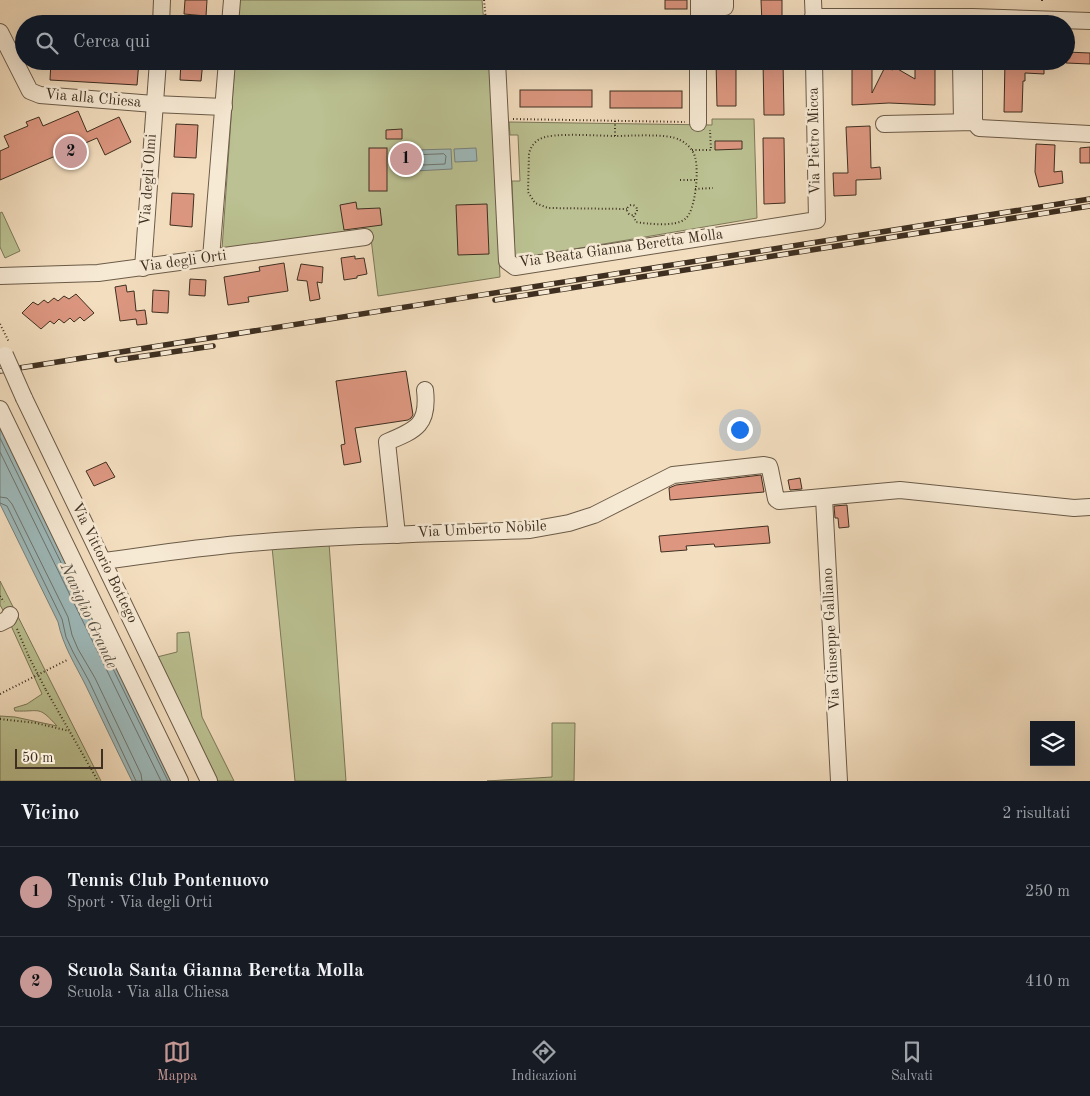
<!DOCTYPE html>
<html lang="it">
<head>
<meta charset="utf-8">
<style>
	body { margin:0; font-family:"Old Standard TT",serif; background:#20242c; color:#f1f3f6 }
	.controls { position:absolute; right:15px; bottom:15px; display:grid; overflow:hidden; border-radius:0px; box-shadow:0 5px 20px #0002 }
	.controls button { width:45px; height:45px; display:grid; place-items:center; padding:0; border:0; border-bottom:1px solid #363941; background:#171b24; color:#f1f3f6; font:25px sans-serif }
	.scale { position:absolute; left:15px; bottom:12px; width:88px; box-sizing:border-box; padding-left:5px; border:2px solid #3e2f20; border-top:0; font-size:14px; line-height:18px; white-space:nowrap; color:#3e2f20; -webkit-text-stroke:4px #f7ead5; paint-order:stroke }
	.you { position:absolute; left:739px; top:429px; width:18px; height:18px; margin:-12px; border:4px solid #fff; border-radius:50%; background:#1a73e8; box-shadow:0 0 0 8px #1a73e833 }
	.badge { display:grid; place-items:center; width:32px; height:32px; border-radius:50%; background:#c59692; color:#111; font-size:16px; font-weight:700 }
	.pin { position:absolute; translate:-50% -50%; border:2px solid #fff; box-shadow:0 1px 5px #0006 }
	.list { margin:0; padding:0; list-style:none }
	h2 { display:flex; justify-content:space-between; align-items:center; height:65px; margin:0; padding:0 20px; font-size:21px }
	h2 small { font-size:16px; font-weight:400; color:#9ea1a6 }
	.list li { display:grid; grid-template-columns:32px 1fr auto; gap:15px; align-items:center; box-sizing:border-box; height:90px; padding:0 20px; border-top:1px solid #363941 }
	.list b { display:block; font-size:19px; white-space:nowrap }
	.list p { margin:0; font-size:16px; white-space:nowrap; color:#9ea1a6 }
	.list em { font-size:16px; font-style:normal; color:#9ea1a6 }
	.icon { flex:none; width:28px; height:28px; fill:none; stroke:currentColor; stroke-width:2; stroke-linecap:round; stroke-linejoin:round }
	.map { position:relative; flex:none; width:1090px; height:781px; overflow:hidden }
	.search { position:absolute; background:#171b24; box-shadow:0 5px 20px #0002; left:15px; right:15px; top:15px; height:55px; display:flex; align-items:center; gap:12px; box-sizing:border-box; padding:0 18px; border-radius:28px; color:#9ea1a6; font-size:19px }
	.sheet { height:245px; background:#171b24 }
	nav { display:flex; justify-content:space-around; align-items:center; box-sizing:border-box; height:70px; border-top:1px solid #363941; background:#171b24; font-size:14px; color:#9ea1a6 }
	nav a { display:grid; justify-items:center; gap:2px }
	nav .on { color:#c59692 }
	.map>svg:first-child { display:block }
</style>
</head>
<body>
<div class="map">
<svg width="1090" height="781" viewBox="0 0 1090 781">
	<rect width="100%" height="100%" fill="#f3debf"/>
	<filter id="stains"><feTurbulence type="fractalNoise" baseFrequency=".004" numOctaves="4"/><feColorMatrix values="0 0 0 0 .2 0 0 0 0 .09 0 0 0 0 .02 0 0 0 .5 -.17"/></filter>
	<radialGradient id="worn" r=".72"><stop offset=".6" stop-color="#630" stop-opacity="0"/><stop offset="1" stop-color="#630" stop-opacity=".3"/></radialGradient>
	<g fill="#bbc192" stroke="#7c7859">
		<path d="M239 0H482L484 24H238Z"/>
		<path d="M235 61H490L500 277 378 296 370 230 222 249Z"/>
		<path d="M712 119H754L757 218 515 259 512 181H520L518 135H510L509 122 712 125Z"/>
		<path d="M2 212 20 251 5 258 0 247V213Z"/>
		<path d="M329 543 346 781H295L272 547Z"/>
		<path d="M0 581 101 781H0V716L15 717 57 726C38 705 41 712 15 711L14 708 27 704 42 694 8 619 0 605Z"/>
		<path d="M189 632 202 717 234 781H217L157 657 177 652V633Z"/>
		<path d="M552 723H575L574 781H487L552 777Z"/>
	</g>
	<g fill="#9ebabb" stroke="#78827d">
		<path d="M476 148 477 161 455 162 454 149Z"/>
		<path d="M451 149 452 169 415 171 414 150Z"/>
		<path d="M0 426 174 781H132C116 749 101 717 86 686 75 664 63 646 58 622L0 504Z"/>
	</g>
	<g fill="none" stroke-linecap="round" stroke-linejoin="round">
		<g stroke="#6e746e" stroke-width="1">
			<path d="M444 154 446 156 445 164 422 165 420 164 421 155Z"/>
			<path d="M0 438 168 781"/>
			<path d="M0 452 161 781"/>
			<path d="M0 497 7 498 12 504 68 617 72 635 78 649 95 678 141 774 142 781"/>
			<path d="M0 503 7 506 62 619 66 637 73 652 89 681 136 781"/>
		</g>
	</g>
	<g fill="#dd9781" stroke="#3e2f20">
		<path d="M185 0H207L206 16 184 14Z"/>
		<rect x="665" y="0" width="22" height="9"/>
		<path d="M761 0H782V24H762Z"/>
		<path d="M1066 52 1090 53V64L1066 63Z"/>
		<path d="M51 61H139L137 85 50 80Z"/>
		<path d="M181 61H203L201 81 180 80Z"/>
		<path d="M716 61H736V106H717Z"/>
		<path d="M763 61H783L784 115H764Z"/>
		<path d="M1005 61 1044 63V74L1025 73V81H1023L1022 112H1004Z"/>
		<path d="M872 62V93L886 65 892 70 896 68 915 79V63H935V105L889 103 852 105V63Z"/>
		<rect x="520" y="90" width="72" height="17"/>
		<rect x="610" y="91" width="72" height="17"/>
		<path d="M78 111 87 132 119 117 131 142 105 155 97 138 0 180V151L9 147 4 136 28 126 26 122 39 117 43 126Z"/>
		<path d="M176 124 198 125 196 158 174 157Z"/>
		<path d="M870 126 871 168 880 167 881 179 856 180V195L834 196 833 173H848L846 127Z"/>
		<path d="M402 129V139H386V130Z"/>
		<path d="M763 138H784L785 203 764 204Z"/>
		<path d="M715 141H742V149L715 150Z"/>
		<path d="M1036 144 1055 145 1054 172 1062 171 1063 183 1039 187 1035 172Z"/>
		<path d="M1090 147V163H1080V148Z"/>
		<rect x="369" y="148" width="18" height="43"/>
		<path d="M172 193 194 194 192 227 170 225Z"/>
		<path d="M356 202 357 209 380 208 382 225 344 230 340 205Z"/>
		<path d="M487 204 489 254 458 255 456 205Z"/>
		<path d="M355 256V259L364 258 367 274 357 276V278L344 280 341 258Z"/>
		<path d="M284 263 288 291 248 297 249 302 228 305 224 277 260 271 259 267Z"/>
		<path d="M301 264 323 267 322 283 317 282 320 299 310 301 307 281 297 280Z"/>
		<path d="M190 279 206 280 205 296 189 295Z"/>
		<path d="M126 285 127 292 134 291 136 311 145 310 147 324 137 325 136 319 120 321 115 287Z"/>
		<path d="M153 290 169 291 168 313 152 312Z"/>
		<path d="M76 294 94 313 84 321 80 317 74 322 70 318 64 323 59 319 54 324 50 321 41 329 22 313 33 302 38 305 44 300 48 303 54 298 58 301 64 296 69 299Z"/>
		<path d="M406 371 413 415 411 418 408 420 355 428 361 462 344 465 341 445 345 444 336 381Z"/>
		<path d="M106 462 115 477 94 486 86 471Z"/>
		<path d="M761 475 764 492 670 500 669 488 676 485Z"/>
		<path d="M800 478 802 489 790 490 788 480Z"/>
		<path d="M847 505 849 527 839 528 838 518H835L834 506Z"/>
		<path d="M768 526 770 543 715 547 714 544 686 546 687 550 661 552 659 536Z"/>
	</g>
	<g fill="none" stroke-linecap="round" stroke-linejoin="round">
		<defs>
			<g id="minor">
				<path d="M813 0 814 24"/>
				<path d="M699 7H725V0"/>
				<path d="M813 17H973L1090 21"/>
				<path d="M161 24 162 0"/>
				<path d="M230 24 232 0"/>
				<path d="M699 24V0"/>
				<path d="M0 32 30 91 40 95 154 104 224 107"/>
				<path d="M497 61 507 261 515 267 817 220 814 61"/>
				<path d="M961 61 962 122"/>
				<path d="M974 61V122"/>
				<path d="M698 123V61"/>
				<path d="M884 124 974 122 979 128 1090 134"/>
				<path d="M211 258 227 61"/>
				<path d="M143 268 158 61"/>
				<path d="M0 276 98 273 365 237"/>
				<path d="M24 398 209 781"/>
				<path d="M0 409 180 781"/>
				<path d="M824 498 839 781"/>
				<path d="M397 535 387 442C417 430 429 424 425 390"/>
				<path d="M104 561C149 555 194 548 239 544 336 535 433 534 530 530L569 523 594 515 673 475 764 465 769 466 770 469 776 499 779 501 900 490 1074 508 1090 507"/>
				<path d="M0 623 8 619 10 615"/>
			</g>
		</defs>
		<use href="#minor" stroke="#6b5b48" stroke-width="18"/>
		<g stroke="#3e2f20" stroke-width="2" stroke-dasharray="1 2.5" stroke-linecap="butt">
			<path d="M484 0 486 21 493 24"/>
			<path d="M1042 1V0"/>
			<path d="M513 119 685 122"/>
			<path d="M615 121V136C630 136 668 133 680 140 686 143 693 149 695 157 699 169 696 211 685 219 676 227 647 224 636 222L633 215"/>
			<path d="M615 136C599 136 552 132 540 139 534 142 530 148 529 154L528 192 535 203 548 208 627 209"/>
			<path d="M692 150H711L710 130"/>
			<path d="M680 180H695"/>
			<path d="M695 189 713 188"/>
			<circle cx="632" cy="210" r="5"/>
			<path d="M0 324 9 342"/>
			<path d="M0 596 4 602"/>
			<path d="M17 629 29 657"/>
			<path d="M46 690 98 781"/>
			<path d="M0 694 67 660"/>
			<path d="M0 719 36 723 69 731"/>
		</g>
		<use href="#minor" stroke="#f7ead5" stroke-width="16"/>
		<defs>
			<g id="rail">
				<path d="M495 300 1090 206"/>
				<path d="M117 360 213 346"/>
				<path d="M0 371 1090 199"/>
			</g>
		</defs>
		<use href="#rail" stroke="#3e2f20" stroke-width="5.5"/>
		<use href="#rail" stroke="#f7ead5" stroke-width="4" stroke-dasharray="11" stroke-linecap="butt"/>
		<defs>
			<path id="minor-bridge" d="M5 355 24 398"/>
		</defs>
		<use href="#minor-bridge" stroke="#6b5b48" stroke-width="18" stroke-linecap="butt"/>
		<path stroke="#3e2f20" stroke-width="2" stroke-dasharray="1 2.5" stroke-linecap="butt" d="M29 657 46 690"/>
		<use href="#minor-bridge" stroke="#f7ead5" stroke-width="16"/>
	</g>
	<g text-anchor="middle" dominant-baseline="central" stroke-width="5" stroke-linejoin="round" paint-order="stroke">
		<g font-size="15" fill="#3e2f20" stroke="#f7ead5">
			<text transform="translate(93 99) rotate(5)">Via alla Chiesa</text>
			<text transform="translate(815 141) rotate(-91)">Via Pietro Micca</text>
			<text transform="translate(149 180) rotate(-86)">Via degli Olmi</text>
			<text transform="translate(621 249) rotate(-8)">Via Beata Gianna Beretta Molla</text>
			<text transform="translate(183 262) rotate(-8)">Via degli Orti</text>
			<text transform="translate(482 530) rotate(-3)">Via Umberto Nobile</text>
			<text transform="translate(104 563) rotate(64)">Via Vittorio Bottego</text>
			<text transform="translate(832 639) rotate(-93)">Via Giuseppe Galliano</text>
		</g>
		<g font-size="16" font-style="italic" fill="#565247" stroke="#f7ead5">
			<text transform="translate(88 616) rotate(65)">Naviglio Grande</text>
		</g>
	</g>
	<rect width="100%" height="100%" filter="url(#stains)"/>
	<rect width="100%" height="100%" fill="url(#worn)"/>
</svg>
<div class="controls">
<button><svg class="icon" aria-label="layers" viewBox="0 0 24 24"><path d="M12 4l9 5-9 5-9-5zM3 14l9 5 9-5"/></svg></button>
</div>
<div class="scale">50 m</div>
<div class="you"></div>
<div class="pin badge" style="left:406px;top:159px">1</div>
<div class="pin badge" style="left:71px;top:152px">2</div>
<div class="search"><svg class="icon" aria-label="search" viewBox="0 0 24 24"><circle cx="10" cy="10" r="6"/><path d="M15 15l6 6"/></svg>Cerca qui</div>
</div>
<section class="sheet">
<h2>Vicino<small>2 risultati</small></h2>
<ul class="list">
<li><span class="badge">1</span><div><b>Tennis Club Pontenuovo</b><p>Sport · Via degli Orti</p></div><em>250 m</em></li>
<li><span class="badge">2</span><div><b>Scuola Santa Gianna Beretta Molla</b><p>Scuola · Via alla Chiesa</p></div><em>410 m</em></li>
</ul>
</section>
<nav>
<a class="on"><svg class="icon" aria-label="map" viewBox="0 0 24 24"><path d="M3 6l6-2 6 2 6-2v14l-6 2-6-2-6 2zM9 4v14M15 6v14"/></svg>Mappa</a>
<a><svg class="icon" aria-label="directions" viewBox="0 0 24 24"><path d="M12 3l9 9-9 9-9-9zM9 14v-3h6M13 9l2 2-2 2"/></svg>Indicazioni</a>
<a><svg class="icon" aria-label="saved" viewBox="0 0 24 24"><path d="M7 4h10v16l-5-4-5 4z"/></svg>Salvati</a>
</nav>
</body>
</html>
